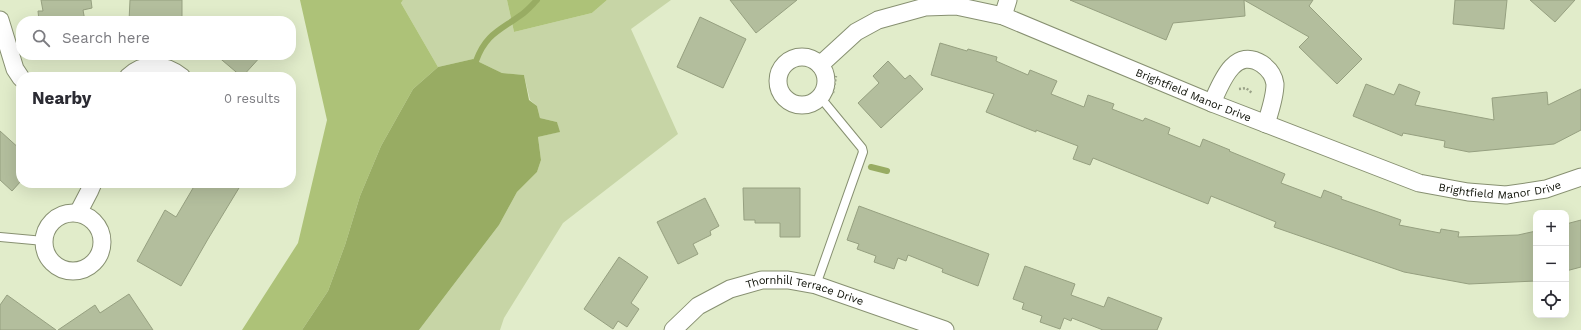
<!DOCTYPE html>
<html lang="en">
<head>
<meta charset="utf-8">
<style>
	body { margin:0; font-family:"Work Sans",sans-serif; background:#f7f7f7; color:#2b2b33 }
	.controls { position:absolute; right:12px; bottom:12px; display:grid; overflow:hidden; border-radius:8px; box-shadow:0 4px 16px #0002 }
	.controls button { width:36px; height:36px; display:grid; place-items:center; padding:0; border:0; border-bottom:1px solid #e1e1e2; background:#fff; color:#2b2b33; font:20px sans-serif }
	.list { margin:0; padding:0; list-style:none }
	h2 { display:flex; justify-content:space-between; align-items:center; height:52px; margin:0; padding:0 16px; font-size:17px }
	h2 small { font-size:13px; font-weight:400; color:#7c7c81 }
	.icon { flex:none; width:22px; height:22px; fill:none; stroke:currentColor; stroke-width:2; stroke-linecap:round; stroke-linejoin:round }
	.map { position:relative; flex:none; width:1581px; height:330px; overflow:hidden }
	.search { position:absolute; background:#fff; box-shadow:0 4px 16px #0002; left:16px; top:16px; width:280px; height:44px; display:flex; align-items:center; gap:10px; box-sizing:border-box; padding:0 14px; border-radius:16px; color:#7c7c81; font-size:15px }
	.panel { position:absolute; background:#fff; box-shadow:0 4px 16px #0002; left:16px; top:72px; width:280px; height:116px; border-radius:16px }
	.map>svg:first-child { display:block }
</style>
</head>
<body>
<div class="map">
<svg width="1581" height="330" viewBox="0 0 1581 330">
	<rect width="100%" height="100%" fill="#e1ecca"/>
	<path fill="#c7d5a6" d="M403 0H507L514 32 592 13 607 0H671L631 29 678 134 563 223 504 318 500 330H419L499 225 517 192 537 172 541 160 538 137 559 132 557 122 540 118 537 106 530 100 524 75 502 73 473 59 438 67 401 3Z"/>
	<g fill="#adc278">
		<path d="M300 0H403L401 3 438 67 413 89 381 146 360 196 345 245 328 291 302 330H242L298 243 327 120Z"/>
		<path d="M507 0H607L592 13 514 32Z"/>
	</g>
	<path fill="#98ac63" d="M473 59 502 73 524 75 529 100 537 106 540 118 557 122 560 132 538 137 541 160 537 172 517 192 499 225 419 330H302L328 291 345 245 360 196 381 146 413 89 438 67Z"/>
	<g fill="none" stroke-linecap="round" stroke-linejoin="round">
		<g stroke="#98ac63" stroke-width="6">
			<path d="M476 61C486 34 499 31 521 15 527 11 532 5 537 0"/>
			<path d="M871 167 887 171"/>
		</g>
	</g>
	<g fill="#b3be9d" stroke="#96a080">
		<path d="M41 0H91L92 8 83 10 85 21H39L38 11H43Z"/>
		<path d="M130 0H182V21H129Z"/>
		<path d="M730 0H797L756 33Z"/>
		<path d="M1070 0H1313L1309 6 1362 59 1337 84 1299 47 1309 37 1244 0 1245 16 1173 23 1166 40Z"/>
		<path d="M1455 0H1507L1504 29 1453 24Z"/>
		<path d="M1530 0H1575L1555 22Z"/>
		<path d="M700 17 746 39 723 88 677 67Z"/>
		<path d="M940 43 967 51 968 49 997 57 996 61 1028 75 1030 70 1057 81 1051 94 1084 107 1088 95 1114 104 1112 109 1143 121 1145 118 1170 128 1168 134 1200 147 1203 139 1230 150 1229 151 1285 174 1281 183 1321 198 1324 190 1342 197 1341 199 1401 220 1399 225 1440 233 1441 229 1459 232 1458 237 1518 235 1536 231V281L1469 284 1404 272 1274 227 1276 222 1211 196 1208 204 1093 158 1090 165 1073 159 1078 146 1036 130V132L986 112 994 94 931 75Z"/>
		<path d="M216 55H262L242 77Z"/>
		<path d="M888 61 905 79 910 75 923 89 881 128 858 103 879 83 873 76Z"/>
		<path d="M1366 84 1394 95 1399 84 1420 92 1415 105 1494 120 1492 98 1547 92 1548 105 1581 89V130L1554 144 1469 152 1444 147 1445 141 1403 133 1402 136 1353 116Z"/>
		<path d="M0 131 21 150V181L12 191 0 180Z"/>
		<path d="M196 183H242L208 239 181 286 137 261 165 210 176 217Z"/>
		<path d="M743 188H800V237H780V223H755V220H744Z"/>
		<path d="M705 198 719 226 710 231 711 235 693 244 698 254 678 264 657 222Z"/>
		<path d="M859 206 989 254 978 286 942 272 943 269 908 255 906 261 898 258 894 269 874 262 876 256 857 249 859 244 847 240Z"/>
		<path d="M1581 220V267L1566 271V224Z"/>
		<path d="M619 257 648 277 631 303 639 309 627 327 618 321 613 329 584 309Z"/>
		<path d="M1025 266 1075 284 1071 295 1104 307 1108 297 1162 318 1157 330H1103L1072 318 1071 321 1064 318 1060 329 1040 322 1042 316 1022 309 1024 303 1013 299Z"/>
		<path d="M129 294 153 330H58L95 305 100 313Z"/>
		<path d="M7 295 56 330H0V305Z"/>
	</g>
	<g fill="none" stroke-linecap="round" stroke-linejoin="round">
		<defs>
			<g id="service">
				<path d="M0 237 44 241"/>
				<path d="M816 285 863 152 862 148 820 97"/>
			</g>
			<g id="minor">
				<path d="M1003 16 1008 0"/>
				<path d="M0 20 15 69 21 78"/>
				<circle cx="802" cy="81" r="24"/>
				<path id="s1" d="M820 65 856 32 878 20 925 7 956 6 1003 16 1212 103 1419 183 1468 192 1506 195 1546 189 1581 177"/>
				<path d="M128 77C144 62 165 63 182 77"/>
				<path d="M1212 103C1221 83 1234 46 1262 64 1269 69 1274 76 1275 84 1275 97 1270 111 1266 124"/>
				<path d="M78 213 90 190 93 183"/>
				<circle cx="73" cy="242" r="29"/>
				<path id="s2" d="M673 330 698 306 730 289 762 280H788L816 285 945 330"/>
			</g>
		</defs>
		<use href="#service" stroke="#879071" stroke-width="10"/>
		<use href="#minor" stroke="#879071" stroke-width="19"/>
		<g stroke="#9aa288" stroke-width="2.5" stroke-dasharray="2 2" stroke-linecap="butt">
			<path d="M1239 89 1246 88 1252 93"/>
			<path d="M833 93 836 76"/>
			<path d="M43 227 48 218 60 209"/>
		</g>
		<use href="#service" stroke="#fff" stroke-width="8"/>
		<use href="#minor" stroke="#fff" stroke-width="17"/>
	</g>
	<g text-anchor="middle" dominant-baseline="central" stroke-width="3.5" stroke-linejoin="round" paint-order="stroke">
		<g font-size="11" fill="#0b0e04" stroke="#e1ecca">
			<text stroke="none"><textPath href="#s1" startOffset="408">Brightfield Manor Drive</textPath></text>
			<text stroke="none"><textPath href="#s1" startOffset="732">Brightfield Manor Drive</textPath></text>
			<text stroke="none"><textPath href="#s2" startOffset="148">Thornhill Terrace Drive</textPath></text>
		</g>
	</g>
</svg>
<div class="controls">
<button>+</button>
<button>−</button>
<button><svg class="icon" aria-label="locate" viewBox="0 0 24 24"><circle cx="12" cy="12" r="6"/><path d="M12 2v4M12 18v4M2 12h4M18 12h4"/></svg></button>
</div>
<div class="search"><svg class="icon" aria-label="search" viewBox="0 0 24 24"><circle cx="10" cy="10" r="6"/><path d="M15 15l6 6"/></svg>Search here</div>
<section class="panel">
<h2>Nearby<small>0 results</small></h2>
<ul class="list">
</ul>
</section>
</div>
</body>
</html>
